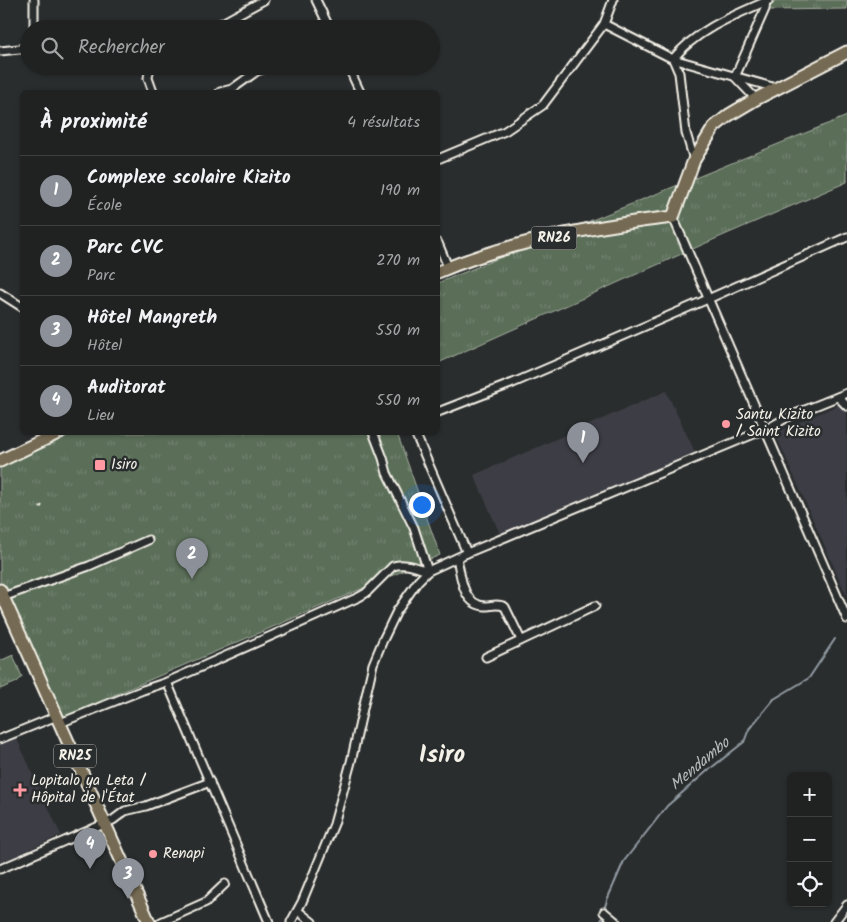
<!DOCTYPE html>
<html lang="fr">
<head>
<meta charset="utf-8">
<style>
	body { margin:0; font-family:Kalam,sans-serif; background:#282a2a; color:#f1f3f6 }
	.controls { position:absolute; right:15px; bottom:15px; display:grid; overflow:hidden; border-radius:8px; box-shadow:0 1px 4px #0004 }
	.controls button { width:45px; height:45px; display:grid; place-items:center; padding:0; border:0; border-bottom:1px solid #3d3f40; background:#202222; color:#f1f3f6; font:25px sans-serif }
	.you { position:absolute; left:421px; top:504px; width:18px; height:18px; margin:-12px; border:4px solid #fff; border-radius:50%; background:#1a73e8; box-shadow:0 0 0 8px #1a73e833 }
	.badge { display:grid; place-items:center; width:32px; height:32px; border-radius:50%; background:#8c9099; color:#fff; font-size:16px; font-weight:700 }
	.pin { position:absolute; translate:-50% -41px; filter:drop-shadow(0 1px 2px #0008) }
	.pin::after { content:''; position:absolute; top:26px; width:18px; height:15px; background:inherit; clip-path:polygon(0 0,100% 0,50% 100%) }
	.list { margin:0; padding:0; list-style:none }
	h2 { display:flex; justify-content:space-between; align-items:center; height:65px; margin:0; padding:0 20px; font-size:21px }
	h2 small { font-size:16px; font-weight:400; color:#a2a4a5 }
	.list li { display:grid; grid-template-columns:32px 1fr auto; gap:15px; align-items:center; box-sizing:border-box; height:70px; padding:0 20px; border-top:1px solid #3d3f40 }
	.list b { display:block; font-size:19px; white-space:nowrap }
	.list p { margin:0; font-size:16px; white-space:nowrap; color:#a2a4a5 }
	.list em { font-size:16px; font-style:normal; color:#a2a4a5 }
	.icon { flex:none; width:28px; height:28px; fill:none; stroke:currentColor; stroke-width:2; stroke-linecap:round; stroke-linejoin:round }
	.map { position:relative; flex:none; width:847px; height:922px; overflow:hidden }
	.search { position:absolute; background:#202222; box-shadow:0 1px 4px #0004; left:20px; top:20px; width:420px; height:55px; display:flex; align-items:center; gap:12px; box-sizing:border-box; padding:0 18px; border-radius:28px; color:#a2a4a5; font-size:19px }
	.panel { position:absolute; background:#202222; box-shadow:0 1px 4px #0004; left:20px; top:90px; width:420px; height:345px; border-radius:8px }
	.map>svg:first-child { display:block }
</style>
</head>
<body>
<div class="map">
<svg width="847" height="922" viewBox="0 0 847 922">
	<defs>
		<pattern id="grass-tufts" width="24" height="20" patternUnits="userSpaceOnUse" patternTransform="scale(1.25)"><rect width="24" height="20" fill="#5a6e58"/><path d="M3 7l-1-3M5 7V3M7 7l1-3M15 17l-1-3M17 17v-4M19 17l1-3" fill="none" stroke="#728370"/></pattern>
	</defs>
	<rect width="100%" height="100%" fill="#2a2d2e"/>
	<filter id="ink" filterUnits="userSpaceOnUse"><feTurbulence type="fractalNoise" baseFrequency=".02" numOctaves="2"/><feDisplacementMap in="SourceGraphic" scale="10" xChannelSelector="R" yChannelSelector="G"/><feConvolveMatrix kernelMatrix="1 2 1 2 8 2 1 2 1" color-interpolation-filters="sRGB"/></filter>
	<g filter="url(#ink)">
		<g fill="#3c3e44">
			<path d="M666 391 695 452 500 534 474 475Z"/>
			<path d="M847 401V597L775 433Z"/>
			<path d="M16 737 61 835 0 863V744Z"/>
		</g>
		<g fill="url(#grass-tufts)" stroke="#a7b0a0">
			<path d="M769 0H847V9L769 10Z"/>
			<path d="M847 116V182L715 239 438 363V283Z"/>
			<path d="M70 433H397L440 555 54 721 0 598V461Z"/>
			<path d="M13 655 22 677 17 682 0 689V661Z"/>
		</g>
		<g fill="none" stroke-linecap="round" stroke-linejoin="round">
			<g stroke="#939da4" stroke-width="2">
				<path d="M604 910 607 900 624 861 667 806 706 772 744 742 749 729 774 699 809 678 835 639"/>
				<path d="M601 922 603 914"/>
			</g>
			<defs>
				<g id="street">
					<path d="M34 0V29"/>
					<path d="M316 0 330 29"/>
					<path d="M604 24 673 59 776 88"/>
					<path d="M211 29 264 0"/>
					<path d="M0 51 29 48"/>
					<path d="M673 59C697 29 735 15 769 0"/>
					<path d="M673 59 679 73 686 133 694 160"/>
					<path d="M150 66 148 78 153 92"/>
					<path d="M348 66 360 92"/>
					<path d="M220 92 232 89 257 71 273 66"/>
					<path d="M756 99 735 77 765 9 766 0"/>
					<path d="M438 159 505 131 543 105 604 24 613 0"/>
					<path d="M673 217 847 619"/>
					<path d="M438 243 448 267"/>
					<path d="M0 293 22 307"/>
					<path d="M838 397 847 406"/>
					<path d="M438 412 513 383 708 299 847 237"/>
					<path d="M467 553 766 429 790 416 847 393"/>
					<path d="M457 558C461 575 462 605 485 606 492 606 498 603 505 607L521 640"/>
					<path d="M0 598 89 566 148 540"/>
					<path d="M486 657 595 606"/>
					<path d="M167 682 269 922"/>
					<path d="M60 723 143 690 167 682 359 597 366 593 393 566C405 562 417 568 428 571L414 528 387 473 383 458 373 432"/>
					<path d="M0 739 57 716"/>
					<path d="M0 869 113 820 125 811 146 806 210 782"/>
					<path d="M298 911 312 922"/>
					<path d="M604 912 616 922"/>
					<path d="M161 922 206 902 225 884"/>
					<path d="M291 922 302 902 334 824 351 762 373 664 383 640 397 611 418 581 428 571 467 553 416 435 417 432"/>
					<path d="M834 922 847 905"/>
				</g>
				<g id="primary">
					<path d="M438 272C509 241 596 226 673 217L694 160 714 127 729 115 756 99 847 52"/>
					<path d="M0 461 60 432"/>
					<path d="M0 590 149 922"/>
				</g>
			</defs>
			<use href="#street" stroke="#f4f1e8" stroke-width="11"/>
			<use href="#primary" stroke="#f4f1e8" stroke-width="15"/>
			<use href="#street" stroke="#2a2d2e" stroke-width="7"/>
			<use href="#primary" stroke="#756b52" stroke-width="11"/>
			<path stroke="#f4f1e8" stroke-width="2" stroke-dasharray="8 4" stroke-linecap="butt" d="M40 508 42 505"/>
		</g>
	</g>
	<g fill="#ff9aa2" stroke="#2a2d2e" stroke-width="2">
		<circle cx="726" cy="424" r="5"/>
		<rect x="94" y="459" width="12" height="12" rx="2.5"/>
		<path d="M17.5 782.5h5v5h5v5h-5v5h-5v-5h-5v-5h5z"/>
		<circle cx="153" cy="854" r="5"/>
	</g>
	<g text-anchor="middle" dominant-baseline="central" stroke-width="5" stroke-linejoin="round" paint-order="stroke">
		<g fill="#2a2d2e" stroke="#b7b6b0" stroke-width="1">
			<rect x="531.5" y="226.5" width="45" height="23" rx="4"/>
			<rect x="54" y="744.5" width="42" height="23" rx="4"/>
		</g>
		<g font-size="14" font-weight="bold" fill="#f4f1e8">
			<text x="554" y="238">RN26</text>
			<text x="75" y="756">RN25</text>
		</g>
		<g font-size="15" fill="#f4f1e8" stroke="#2a2d2e" text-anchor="start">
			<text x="736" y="415">Santu Kizito<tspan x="736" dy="17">/ Saint Kizito</tspan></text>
			<text x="111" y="465">Isiro</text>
			<text x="31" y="781">Lopitalo ya Leta /<tspan x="31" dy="17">Hôpital de l'État</tspan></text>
			<text x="163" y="854">Renapi</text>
		</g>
		<g font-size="16" font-style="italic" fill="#b4b9ba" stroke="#2a2d2e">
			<text transform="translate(700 764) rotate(-40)">Mendambo</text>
		</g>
		<g font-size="25" font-weight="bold" fill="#f4f1e8" stroke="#2a2d2e">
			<text x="442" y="755">Isiro</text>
		</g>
	</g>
</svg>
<div class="controls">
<button>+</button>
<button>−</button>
<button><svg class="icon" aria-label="locate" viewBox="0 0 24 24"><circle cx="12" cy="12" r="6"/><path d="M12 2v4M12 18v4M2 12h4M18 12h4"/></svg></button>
</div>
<div class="you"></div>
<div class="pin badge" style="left:583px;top:463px">1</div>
<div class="pin badge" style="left:192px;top:579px">2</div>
<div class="pin badge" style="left:128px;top:899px">3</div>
<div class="pin badge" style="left:90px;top:869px">4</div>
<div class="search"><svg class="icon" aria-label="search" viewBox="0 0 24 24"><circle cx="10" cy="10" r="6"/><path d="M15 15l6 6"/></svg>Rechercher</div>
<section class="panel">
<h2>À proximité<small>4 résultats</small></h2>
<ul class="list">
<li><span class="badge">1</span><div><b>Complexe scolaire Kizito</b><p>École</p></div><em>190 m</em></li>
<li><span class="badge">2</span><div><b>Parc CVC</b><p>Parc</p></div><em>270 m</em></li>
<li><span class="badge">3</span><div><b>Hôtel Mangreth</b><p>Hôtel</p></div><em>550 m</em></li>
<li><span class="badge">4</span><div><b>Auditorat</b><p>Lieu</p></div><em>550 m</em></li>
</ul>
</section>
</div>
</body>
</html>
